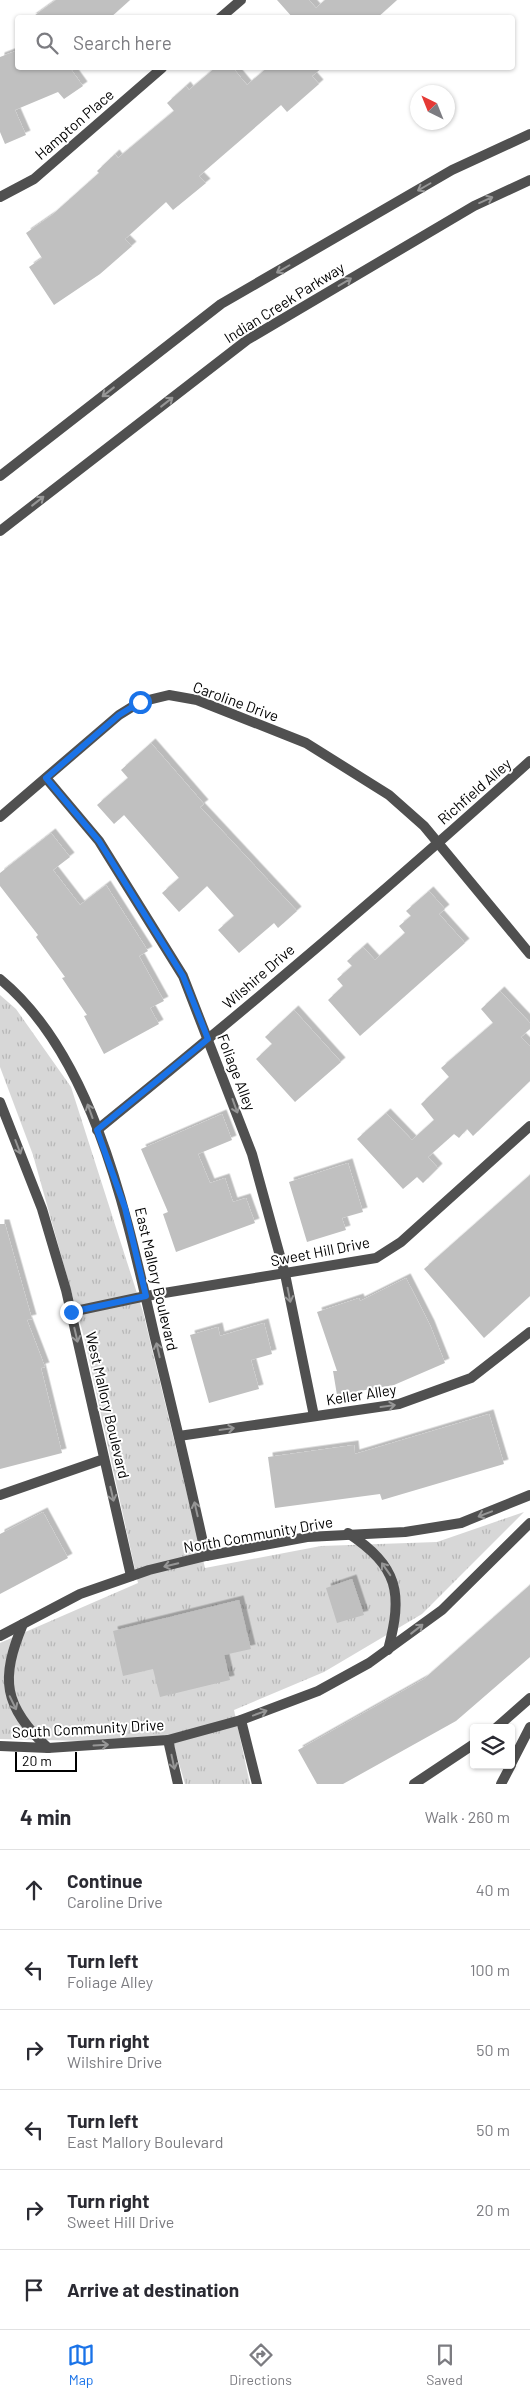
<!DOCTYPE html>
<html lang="en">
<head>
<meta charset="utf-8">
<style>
	body { margin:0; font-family:Barlow,sans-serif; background:#f7f7f7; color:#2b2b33 }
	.controls { position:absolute; right:15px; bottom:15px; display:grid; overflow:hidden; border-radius:5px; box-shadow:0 1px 4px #0004 }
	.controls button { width:45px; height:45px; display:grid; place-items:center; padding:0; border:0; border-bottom:1px solid #e1e1e2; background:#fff; color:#2b2b33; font:25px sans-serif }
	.compass { position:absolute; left:410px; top:85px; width:45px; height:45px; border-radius:50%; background:#fff; box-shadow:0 1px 4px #0004; rotate:317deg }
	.scale { position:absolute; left:15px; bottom:12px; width:62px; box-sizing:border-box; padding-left:5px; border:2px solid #000; border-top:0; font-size:14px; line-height:18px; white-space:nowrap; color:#000; -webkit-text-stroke:4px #fff; paint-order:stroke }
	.stop { position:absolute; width:15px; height:15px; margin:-11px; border:4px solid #1a73e8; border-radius:50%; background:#fff }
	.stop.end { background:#1a73e8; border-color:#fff; box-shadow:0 1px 5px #0008 }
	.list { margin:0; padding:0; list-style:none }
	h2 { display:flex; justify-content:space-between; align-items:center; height:65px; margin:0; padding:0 20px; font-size:21px }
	h2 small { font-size:16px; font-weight:400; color:#7c7c81 }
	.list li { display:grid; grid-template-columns:32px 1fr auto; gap:15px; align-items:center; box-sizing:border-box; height:80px; padding:0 20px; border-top:1px solid #e1e1e2 }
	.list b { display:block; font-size:19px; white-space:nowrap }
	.list p { margin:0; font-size:16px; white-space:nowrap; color:#7c7c81 }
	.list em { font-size:16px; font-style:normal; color:#7c7c81 }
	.icon { flex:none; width:28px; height:28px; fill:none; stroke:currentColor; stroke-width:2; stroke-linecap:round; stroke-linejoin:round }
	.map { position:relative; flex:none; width:530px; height:1784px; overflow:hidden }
	.search { position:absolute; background:#fff; box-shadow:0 1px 4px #0004; left:15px; right:15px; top:15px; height:55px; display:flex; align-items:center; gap:12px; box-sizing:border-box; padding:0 18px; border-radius:5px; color:#7c7c81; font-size:19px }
	.sheet { height:545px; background:#fff }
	nav { display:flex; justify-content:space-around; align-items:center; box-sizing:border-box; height:70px; border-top:1px solid #e1e1e2; background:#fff; font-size:14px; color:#7c7c81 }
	nav a { display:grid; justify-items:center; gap:2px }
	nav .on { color:#1a73e8 }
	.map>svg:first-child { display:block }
</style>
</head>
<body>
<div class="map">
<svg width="530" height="1784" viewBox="0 0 530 1784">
	<defs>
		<pattern id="park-tufts" width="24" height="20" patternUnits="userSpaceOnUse" patternTransform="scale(1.25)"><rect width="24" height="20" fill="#d7d7d7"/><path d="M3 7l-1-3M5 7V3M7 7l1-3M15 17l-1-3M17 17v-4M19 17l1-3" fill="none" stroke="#b7b7b7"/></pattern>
		<filter id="shadow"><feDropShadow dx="4.5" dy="-4.5" stdDeviation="0" flood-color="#0004"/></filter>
	</defs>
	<rect width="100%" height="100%" fill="#fff"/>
	<path fill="url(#park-tufts)" d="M0 995 16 1009 71 1087 143 1312 205 1568 321 1546 437 1542 524 1512 422 1614 324 1672 234 1710 250 1784H185L173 1743 0 1739V1643L138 1583 84 1337 33 1155 0 1067Z"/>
	<g fill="#c0c0c0" filter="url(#shadow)">
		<path d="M56 0H130L110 18H31Z"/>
		<path d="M277 0H309L316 8 325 0H397L377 18H293Z"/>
		<path d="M18 50V68H70L83 86 64 99 58 92 15 110 26 135 5 144 0 132V57Z"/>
		<path d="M215 68H233L247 85 267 68H322L312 76 319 84 287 112 281 105 199 176 206 183 173 210 166 202 125 239 132 246 100 274 54 305 29 267 42 258 26 233 52 215 99 173 97 171 115 154 118 158 174 111 167 103 186 86 189 90Z"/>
		<path d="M151 743 204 804 200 807 297 911 278 928 274 923 239 953 218 930 234 916 207 886 179 912 162 893 179 878 124 815 114 824 97 805 128 778 121 770Z"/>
		<path d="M51 833 70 857 53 870 80 905 106 885 148 951 139 956 164 1001 150 1008 159 1024 104 1054 84 1016 87 1015 62 978 65 977 36 937 38 935 0 886V873Z"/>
		<path d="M429 891 445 909 439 914 465 943 360 1036 328 1000 343 986 337 979 352 966 347 961 363 947 375 960 405 933 399 926 411 916 406 911Z"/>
		<path d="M500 991 530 1023V1029L521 1037 530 1046V1081L473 1136 467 1129 459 1138 454 1134 428 1157 438 1168 423 1183 417 1177 403 1189 357 1139 386 1113 412 1140 434 1120 421 1104 449 1077 441 1068 493 1023 481 1009Z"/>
		<path d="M294 1010 341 1062 295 1102 256 1059 272 1044 265 1037Z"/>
		<path d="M222 1114 232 1140 198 1154 210 1183 225 1178 233 1202 246 1198 255 1223 176 1252 163 1214 168 1212 141 1149Z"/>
		<path d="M348 1163 363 1212 342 1218 346 1230 307 1242 289 1182Z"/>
		<path d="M530 1175V1296L484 1338 424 1269Z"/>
		<path d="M0 1224H5L32 1319 27 1320 45 1367 41 1368 62 1453 0 1469Z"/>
		<path d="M406 1278 430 1325 445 1363 394 1385 337 1395 333 1371H337L317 1312 359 1298 360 1301Z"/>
		<path d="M264 1323 272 1354 251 1360 259 1389 209 1403 190 1335 218 1327 220 1336Z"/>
		<path d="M489 1414 504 1464 382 1500 380 1494 275 1508 268 1457 354 1445 355 1454Z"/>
		<path d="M43 1512 68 1558 0 1594V1534Z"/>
		<path d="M352 1579 364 1615 337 1623 326 1588Z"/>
		<path d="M530 1585V1657L456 1721 343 1784H317L298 1750 424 1679Z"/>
		<path d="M239 1600 251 1649 224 1655 230 1680 160 1697 153 1669 123 1676 113 1631Z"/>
	</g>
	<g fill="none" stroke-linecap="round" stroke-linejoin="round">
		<g stroke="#505050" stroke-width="10">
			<path d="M46 778 99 841 183 976 252 1154 285 1274 314 1416"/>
			<path d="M179 1436 399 1404 471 1378 530 1332"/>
			<path d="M0 1495 104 1459"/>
			<path d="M496 1728 530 1698"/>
			<path d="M511 1764 530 1727"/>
			<path d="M414 1784 474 1744"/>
			<path d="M501 1784 511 1765"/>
		</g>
		<g stroke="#505050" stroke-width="10">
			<path d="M220 18 241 0"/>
			<path d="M0 197 34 179 162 68"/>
			<path d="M0 817 119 715 140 702 169 695 197 700 306 743 389 795 424 826 530 954"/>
			<path d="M0 979C96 1058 128 1222 155 1338 173 1411 190 1483 206 1556"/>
			<path d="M0 1102 42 1209 66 1290 131 1576"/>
			<path d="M97 1130C244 1011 389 888 530 761"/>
			<path d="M71 1312 146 1296 376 1258 401 1242 530 1126"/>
			<path d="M348 1533C399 1567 403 1593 388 1650"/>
			<path d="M23 1624C0 1679 3 1706 48 1748"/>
			<path d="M0 1636 80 1594 149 1570 206 1556 307 1537 405 1532 461 1523 530 1495"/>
			<path d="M241 1720 257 1784"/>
			<path d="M168 1740 178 1784"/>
			<path d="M0 1746 48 1748 168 1740 241 1720 318 1691 369 1663 442 1610 530 1523"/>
		</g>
		<g stroke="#505050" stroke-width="10">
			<path d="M0 476 221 304 452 170 530 134"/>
			<path d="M0 531 247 340 474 206 530 180"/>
		</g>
	</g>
	<defs><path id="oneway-shaft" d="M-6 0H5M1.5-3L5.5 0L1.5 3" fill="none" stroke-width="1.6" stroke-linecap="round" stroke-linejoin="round" transform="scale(1.25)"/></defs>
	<g stroke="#969696">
		<use href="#oneway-shaft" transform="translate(424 187) rotate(150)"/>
		<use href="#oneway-shaft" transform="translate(486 200) rotate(-24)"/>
		<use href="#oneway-shaft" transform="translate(283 269) rotate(150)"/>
		<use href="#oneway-shaft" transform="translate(345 282) rotate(-31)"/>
		<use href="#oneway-shaft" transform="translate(108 392) rotate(142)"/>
		<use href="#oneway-shaft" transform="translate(167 402) rotate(-38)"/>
		<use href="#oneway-shaft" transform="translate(38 501) rotate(-38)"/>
		<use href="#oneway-shaft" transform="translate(235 1106) rotate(70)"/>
		<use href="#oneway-shaft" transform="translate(90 1111) rotate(-110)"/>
		<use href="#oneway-shaft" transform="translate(18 1147) rotate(69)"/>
		<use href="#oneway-shaft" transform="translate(289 1295) rotate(79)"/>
		<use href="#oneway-shaft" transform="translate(76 1335) rotate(77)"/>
		<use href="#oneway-shaft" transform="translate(158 1350) rotate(-103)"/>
		<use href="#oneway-shaft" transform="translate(388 1406) rotate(-8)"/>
		<use href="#oneway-shaft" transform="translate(227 1429) rotate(-8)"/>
		<use href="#oneway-shaft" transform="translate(112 1494) rotate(77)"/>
		<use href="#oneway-shaft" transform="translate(196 1509) rotate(-103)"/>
		<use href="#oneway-shaft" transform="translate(485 1514) rotate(159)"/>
		<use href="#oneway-shaft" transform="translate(171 1565) rotate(167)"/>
		<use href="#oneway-shaft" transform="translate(386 1569) rotate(-125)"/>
		<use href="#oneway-shaft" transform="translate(417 1629) rotate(-38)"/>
		<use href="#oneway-shaft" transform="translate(13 1703) rotate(64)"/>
		<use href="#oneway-shaft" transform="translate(260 1713) rotate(-20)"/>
		<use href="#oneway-shaft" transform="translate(101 1745) rotate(-3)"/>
		<use href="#oneway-shaft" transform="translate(173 1762) rotate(78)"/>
	</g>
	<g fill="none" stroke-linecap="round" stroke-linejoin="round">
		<path stroke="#1a73e8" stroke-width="6" d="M71 1312 146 1296 125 1208 97 1130 208 1039 183 976 99 841 46 778 119 715 140 702"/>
	</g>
	<g text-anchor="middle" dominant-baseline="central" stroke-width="4" stroke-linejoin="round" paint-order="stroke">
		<g font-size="15" fill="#000" stroke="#fff">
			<text transform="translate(74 124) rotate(-41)">Hampton Place</text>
			<text transform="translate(284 302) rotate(-32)">Indian Creek Parkway</text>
			<text transform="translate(236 701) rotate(20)">Caroline Drive</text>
			<text transform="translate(474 791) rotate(-41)">Richfield Alley</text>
			<text transform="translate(258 976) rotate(-41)">Wilshire Drive</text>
			<text transform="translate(237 1072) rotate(69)">Foliage Alley</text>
			<text transform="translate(320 1251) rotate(-11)">Sweet Hill Drive</text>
			<text transform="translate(157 1279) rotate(77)">East Mallory Boulevard</text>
			<text transform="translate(361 1394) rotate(-9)">Keller Alley</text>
			<text transform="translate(108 1405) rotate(77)">West Mallory Boulevard</text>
			<text transform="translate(258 1534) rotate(-10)">North Community Drive</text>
			<text transform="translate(88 1728) rotate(-3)">South Community Drive</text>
		</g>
	</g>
</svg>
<div class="controls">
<button><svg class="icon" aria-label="layers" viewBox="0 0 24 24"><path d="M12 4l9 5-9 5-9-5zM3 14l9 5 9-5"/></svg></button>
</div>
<svg class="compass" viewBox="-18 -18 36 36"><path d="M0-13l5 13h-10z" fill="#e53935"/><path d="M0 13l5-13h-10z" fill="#7c7c81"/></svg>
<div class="scale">20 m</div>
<div class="stop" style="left:140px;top:702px"></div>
<div class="stop end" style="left:71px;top:1312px"></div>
<div class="search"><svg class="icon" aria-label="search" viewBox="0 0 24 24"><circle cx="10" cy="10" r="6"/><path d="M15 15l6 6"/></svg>Search here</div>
</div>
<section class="sheet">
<h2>4 min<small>Walk · 260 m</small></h2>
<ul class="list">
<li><svg class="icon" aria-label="ahead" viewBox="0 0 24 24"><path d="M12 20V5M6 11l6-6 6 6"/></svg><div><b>Continue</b><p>Caroline Drive</p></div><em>40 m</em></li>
<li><svg class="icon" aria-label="left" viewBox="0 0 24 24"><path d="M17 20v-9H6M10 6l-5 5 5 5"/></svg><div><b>Turn left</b><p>Foliage Alley</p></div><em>100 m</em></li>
<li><svg class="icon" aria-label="right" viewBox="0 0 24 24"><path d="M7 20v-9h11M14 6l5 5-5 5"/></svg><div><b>Turn right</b><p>Wilshire Drive</p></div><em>50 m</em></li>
<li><svg class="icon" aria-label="left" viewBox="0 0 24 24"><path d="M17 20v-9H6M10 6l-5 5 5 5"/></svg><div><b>Turn left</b><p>East Mallory Boulevard</p></div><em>50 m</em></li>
<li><svg class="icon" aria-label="right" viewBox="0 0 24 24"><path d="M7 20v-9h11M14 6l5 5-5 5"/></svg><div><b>Turn right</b><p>Sweet Hill Drive</p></div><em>20 m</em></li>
<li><svg class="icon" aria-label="arrive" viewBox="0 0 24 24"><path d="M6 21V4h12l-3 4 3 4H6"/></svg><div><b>Arrive at destination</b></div></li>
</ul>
</section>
<nav>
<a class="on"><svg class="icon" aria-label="map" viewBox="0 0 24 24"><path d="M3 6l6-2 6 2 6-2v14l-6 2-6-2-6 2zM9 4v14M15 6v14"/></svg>Map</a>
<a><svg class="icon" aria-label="directions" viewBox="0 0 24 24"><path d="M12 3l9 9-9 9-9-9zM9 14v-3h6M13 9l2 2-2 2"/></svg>Directions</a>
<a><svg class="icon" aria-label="saved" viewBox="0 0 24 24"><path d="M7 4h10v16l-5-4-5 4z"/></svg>Saved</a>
</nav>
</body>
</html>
